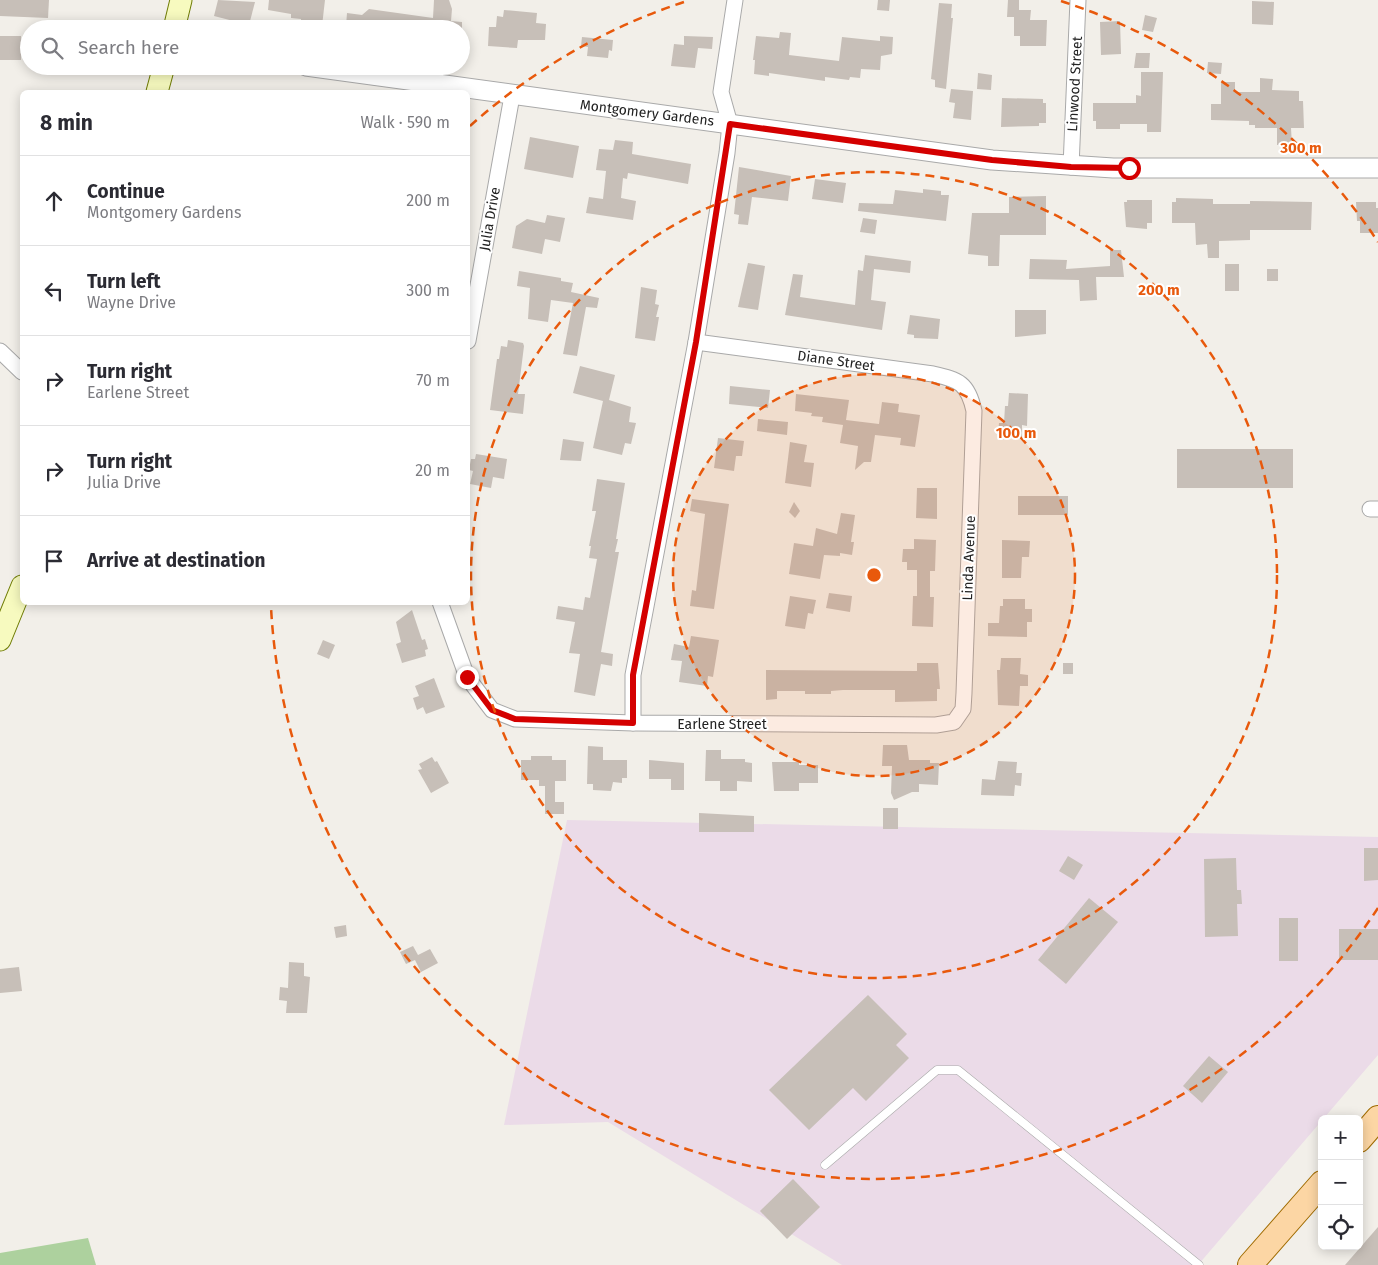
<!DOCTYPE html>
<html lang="en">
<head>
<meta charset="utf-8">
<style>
	body { margin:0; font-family:"Fira Sans",sans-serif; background:#f2f2f3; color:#2b2b33 }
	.controls { position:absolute; right:15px; bottom:15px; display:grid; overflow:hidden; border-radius:8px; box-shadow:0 2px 12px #0003 }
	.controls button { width:45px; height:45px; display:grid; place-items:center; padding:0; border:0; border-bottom:1px solid #e1e1e2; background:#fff; color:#2b2b33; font:25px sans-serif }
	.stop { position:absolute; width:15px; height:15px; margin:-11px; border:4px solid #d40000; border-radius:50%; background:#fff }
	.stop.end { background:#d40000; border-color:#fff; box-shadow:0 1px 5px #0008 }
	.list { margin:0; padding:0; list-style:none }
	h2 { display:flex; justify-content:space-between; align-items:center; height:65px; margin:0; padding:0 20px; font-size:21px }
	h2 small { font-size:16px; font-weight:400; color:#7c7c81 }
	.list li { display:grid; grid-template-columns:32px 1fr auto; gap:15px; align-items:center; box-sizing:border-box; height:90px; padding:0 20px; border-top:1px solid #e1e1e2 }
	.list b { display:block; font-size:19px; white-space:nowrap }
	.list p { margin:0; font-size:16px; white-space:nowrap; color:#7c7c81 }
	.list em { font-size:16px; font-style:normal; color:#7c7c81 }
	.icon { flex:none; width:28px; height:28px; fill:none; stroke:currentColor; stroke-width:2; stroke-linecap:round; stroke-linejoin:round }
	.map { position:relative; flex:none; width:1378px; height:1265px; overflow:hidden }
	.search { position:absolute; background:#fff; box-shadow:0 2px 12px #0003; left:20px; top:20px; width:450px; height:55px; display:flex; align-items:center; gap:12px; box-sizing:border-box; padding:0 18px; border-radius:28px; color:#7c7c81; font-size:19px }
	.panel { position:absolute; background:#fff; box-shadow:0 2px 12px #0003; left:20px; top:90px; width:450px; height:515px; border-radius:8px }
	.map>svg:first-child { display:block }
</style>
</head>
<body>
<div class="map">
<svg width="1378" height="1265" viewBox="0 0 1378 1265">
	<rect width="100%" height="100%" fill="#f2efe9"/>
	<path fill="#ebdbe8" d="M567 820 1378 837V1055L1198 1265H842L608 1122 504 1125Z"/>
	<path fill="#add19e" d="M88 1238 96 1265H0V1253Z"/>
	<g fill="#c7bfb8">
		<path d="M0 0H49L48 18 0 16Z"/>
		<path d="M218 0 255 2 249 25 214 16Z"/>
		<path d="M269 0H325L322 26 301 23V19L291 18V14L268 10Z"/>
		<path d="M434 0H449L452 9 451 21 462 22V29H354L346 26 347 13 362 15 369 9 433 18Z"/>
		<path d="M878 0H890L889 11 877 10Z"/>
		<path d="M1008 0H1019V10H1031L1030 20H1047L1046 46H1020V36H1014V17H1007Z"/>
		<path d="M1252 1 1274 2 1273 25 1252 24Z"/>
		<path d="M939 3 952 4 951 18H953L946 89 935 87V80L931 79Z"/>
		<path d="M504 10 537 13 536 23 546 24 545 40H518L517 48 488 46 489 27H496L497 16 503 17Z"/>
		<path d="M1145 15 1157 18 1153 32 1142 30Z"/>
		<path d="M1120 21 1121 54 1101 55 1100 22Z"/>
		<path d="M780 32 791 33 789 55 839 61 842 37 880 41V36L893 37 892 54 881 56 880 70 861 69 860 78 850 77 849 80 825 77V81L769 73V76L754 74 755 60H753L756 36 779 38Z"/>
		<rect x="0" y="36" width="21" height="24"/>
		<path d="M684 36 713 37 712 49 698 48 695 68 671 66 674 44 684 45Z"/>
		<path d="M582 37 613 40 612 51 609 50 608 58 587 56 588 47 581 46Z"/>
		<path d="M1136 53H1150L1149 68H1134Z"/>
		<path d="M1208 62 1222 63 1221 74 1207 73Z"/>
		<path d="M1141 72H1163L1161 132H1147V124H1120V129H1096V121H1093V103H1136V95L1141 96Z"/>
		<path d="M978 73 992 75 991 90 977 89Z"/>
		<path d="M1260 78 1273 79 1272 90 1299 91V101H1303L1304 128H1291L1292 145H1277V128H1255V125H1249V121L1211 120V104H1221V82H1235V92H1260Z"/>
		<path d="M951 89 973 91 971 120 953 118 955 103 949 102Z"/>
		<path d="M1002 98 1043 99V103H1046V123H1039V126L1001 127Z"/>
		<path d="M530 137 579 146 573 178 524 169Z"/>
		<path d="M615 140 633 142 632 154 691 164 688 184 628 173 627 179 623 178 621 198 636 201 633 220 586 213 589 197 603 199 606 171 596 170 599 149 613 150Z"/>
		<path d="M739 167 791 176 788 201 752 197 748 225 738 224 739 215 734 214Z"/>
		<path d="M815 179 846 183 843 203 812 199Z"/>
		<path d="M923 189 941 191V195H949L946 221 858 211 859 203 893 204 895 190 923 193Z"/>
		<path d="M1046 196V235H1000L999 266H988V256L968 254 972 213H1009V197Z"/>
		<path d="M1176 198 1213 199V204H1250V201L1312 202 1311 230H1250V240L1219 241V258H1208L1207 244 1196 245 1195 223H1172V202H1176Z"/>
		<path d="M1127 200H1152V223H1147V229L1126 227 1124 202H1127Z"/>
		<path d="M1356 202H1376V208H1378V233H1360V221H1357Z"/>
		<path d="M547 215 565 218 560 242 545 239 542 254 512 248 516 226 527 219 545 223Z"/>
		<path d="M863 218 877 220 875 234 860 232Z"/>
		<path d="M1110 250H1121L1124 277H1096L1097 300 1080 301 1079 280 1029 279 1030 259 1067 260 1066 269 1110 266Z"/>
		<path d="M865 255 911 261 910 273 874 269 871 300 886 302 882 330 785 315 793 274 803 275 800 297 855 305 858 270 863 271Z"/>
		<path d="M748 263 765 266 758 310 738 307Z"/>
		<rect x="1225" y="264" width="14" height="27"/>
		<rect x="1267" y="269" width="11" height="12"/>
		<path d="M519 271 561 278V281L573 283 571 292 599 298 597 308 586 307 577 356 563 354 573 303 551 300 548 322 528 319 530 288 517 286Z"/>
		<path d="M641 287 657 290 655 304 659 305 656 317H659L655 341 635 338Z"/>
		<path d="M1015 310H1046V334L1015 337Z"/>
		<path d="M910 315 940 319 938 339 914 338V335L907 334Z"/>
		<path d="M508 340 523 343 524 346 518 394H525L523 414 490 410 497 359H499L501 346 507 347Z"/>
		<path d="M580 366 615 375 609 400 631 407 629 422 636 423 631 444 625 443 622 455 593 448 603 401 573 393Z"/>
		<path d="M730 386 770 390 768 408 729 404Z"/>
		<path d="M1009 393 1028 394 1027 426 1022 425V438L998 436 999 423H1004L1005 406H1008Z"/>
		<path d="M796 394 849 400 846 420 879 424 882 402 899 404 898 412 920 415 915 447 900 445 901 438 875 435 871 462H864L855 470 858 446 840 443 843 425 822 422 823 417 811 416 812 413 795 411Z"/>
		<path d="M758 419 788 422 787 435 757 431Z"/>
		<path d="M718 438 744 441 742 456H736L734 471 714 468Z"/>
		<path d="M563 439 584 442 581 461 560 460Z"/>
		<path d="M790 442 807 445 804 462 814 463 811 487 785 483Z"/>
		<rect x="1177" y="449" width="116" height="39"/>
		<path d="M476 454 507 459 504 479 493 477 491 488 470 484 473 471 469 470 471 459H475Z"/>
		<path d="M597 479 625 483 616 539H618L615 552H619L601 652 613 654 612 666 601 664 595 696 574 692 580 654 569 653 575 622 556 619 558 606 583 610 585 597 590 598 597 559 589 558 591 546H589L596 511H592Z"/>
		<path d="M917 488H937V519L916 518Z"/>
		<rect x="1018" y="496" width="50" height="19"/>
		<path d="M692 499 729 504 714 609 690 606 692 590 696 591 705 514 690 511Z"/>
		<path d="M794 502 800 511 795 518 789 512Z"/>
		<path d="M841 513 855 515 851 542H854L852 555 840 553V556L824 555 820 579 789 574 794 543 813 546 816 528 837 534Z"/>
		<path d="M914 539 936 540 935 571H930V597H934L933 627 912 626 913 596H917V570H907V562H902L903 549H914Z"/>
		<path d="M1002 540 1030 541 1029 557H1022L1021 578H1002Z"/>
		<path d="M829 593 852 596 850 612 826 608Z"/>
		<path d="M790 596 816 600 813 614 808 613 805 629 785 626Z"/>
		<path d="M1003 599H1025V609H1032V622H1027V637L988 636V623H999L1000 606H1003Z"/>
		<path d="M412 610 422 640 425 639 428 649 425 650 426 656 402 663 396 644 401 642 396 622Z"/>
		<path d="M691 636 719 640 713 677 708 676 707 686 679 682 682 661 671 660 674 644 689 647Z"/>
		<path d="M323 640 335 645 329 659 317 654Z"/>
		<path d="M1001 658H1021L1020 674 1028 675V686H1020L1019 706 998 705 997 670H1000Z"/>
		<path d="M917 663H938L940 689H937V701L895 702V690H843L831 691V694H805V691H777V699L766 700V670L917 671Z"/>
		<rect x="1063" y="663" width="10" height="11"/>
		<path d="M434 678 445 707 426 714 423 707 417 710 413 698 419 696 415 686Z"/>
		<path d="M883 745H907L909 760H930V763H939L938 785 919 784V792H912L894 800 891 793 892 766H882Z"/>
		<path d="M588 746 603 747V760H627V778H622V783L613 782 611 791 593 790V784H587Z"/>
		<path d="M706 750H721V759H745V762L752 763V782L737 781V791H720V781H705Z"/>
		<path d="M531 756H552V760H566V781H555V802H564V814H545V786H539V780H521V760H531Z"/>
		<path d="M432 757 435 762 437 761 449 783 431 793 418 770 422 769 419 764Z"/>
		<path d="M649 760 684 763V790H671V779H649Z"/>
		<path d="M998 761 1017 762 1016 773H1022L1021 786 1015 785 1014 796 981 795 982 779 995 780Z"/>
		<path d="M772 762H799V765H818V783H799V791H774Z"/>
		<rect x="883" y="808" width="15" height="21"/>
		<path d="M699 813 754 816V832H699Z"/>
		<path d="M1364 848H1378V880L1364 881Z"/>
		<path d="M1068 856 1083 865 1074 880 1059 871Z"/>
		<path d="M1236 858 1237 890H1241L1242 904H1237L1238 936 1205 937 1204 859Z"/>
		<path d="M1089 898 1118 922 1066 984 1038 960Z"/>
		<rect x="1279" y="918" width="19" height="43"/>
		<path d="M346 925 347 936 336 938 334 927Z"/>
		<rect x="1339" y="929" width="39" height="31"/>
		<path d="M413 946 418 955 430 949 438 963 421 972 415 960 406 964 400 952Z"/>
		<path d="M289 962 304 963V976L310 977 307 1013H286L287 1001 279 1000 280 987 288 988Z"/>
		<path d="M19 967 22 991 0 993V969Z"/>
		<path d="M868 995 907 1034 896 1045 909 1058 866 1101 853 1088 809 1130 769 1090Z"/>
		<path d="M1209 1056 1228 1072 1202 1103 1183 1086Z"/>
		<path d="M793 1179 820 1207 787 1239 760 1211Z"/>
		<path d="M1378 1227V1265H1345Z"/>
	</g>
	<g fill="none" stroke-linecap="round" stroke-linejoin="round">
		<defs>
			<path id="service" d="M825 1165 937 1070H958L1199 1265"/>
			<g id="minor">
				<path d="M1071 167 1078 0"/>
				<path d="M468 341 512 96"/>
				<path d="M0 351 22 372"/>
				<path d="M1370 509H1378"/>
				<path d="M440 602 467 677 492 710 515 719 633 723 936 725 954 722 963 709 964 693 974 411C968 383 959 380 933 374L696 342"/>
				<path d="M633 723V675L696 342 727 153 730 124 721 92 735 0"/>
			</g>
			<path id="tertiary" d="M306 66 992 160 1113 168H1378"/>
			<g id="secondary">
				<path d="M174 29 181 0"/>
				<path d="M157 92 164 66"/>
				<path d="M0 640 22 586"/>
			</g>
			<g id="primary">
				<path d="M1359 1140 1378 1118"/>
				<path d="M1250 1265 1322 1183"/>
			</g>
		</defs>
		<use href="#service" stroke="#a9a9a9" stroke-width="9"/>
		<use href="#minor" stroke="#a9a9a9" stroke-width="17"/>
		<use href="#tertiary" stroke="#a9a9a9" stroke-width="21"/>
		<use href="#secondary" stroke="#707d05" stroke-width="23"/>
		<use href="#primary" stroke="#a06b00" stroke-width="26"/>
		<use href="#service" stroke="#fff" stroke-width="8"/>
		<use href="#minor" stroke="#fff" stroke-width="15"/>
		<use href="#tertiary" stroke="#fff" stroke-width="19"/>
		<use href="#secondary" stroke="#f7fabf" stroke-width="21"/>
		<use href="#primary" stroke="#fcd6a4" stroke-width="24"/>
	</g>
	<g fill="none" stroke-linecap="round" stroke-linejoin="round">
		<path stroke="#d40000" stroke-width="6" d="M467 677 492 710 515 719 633 723V675L696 342 730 124 992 160 1071 167 1129 168"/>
	</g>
	<circle cx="874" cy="575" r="201" fill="#e8590c" fill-opacity=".12"/>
	<g fill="none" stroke="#e8590c" stroke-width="2.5" stroke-dasharray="9 6">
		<circle cx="874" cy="575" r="201"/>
		<circle cx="874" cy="575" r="403"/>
		<path d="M1378 908A604 604 0 0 1 271 607M470 126A604 604 0 0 1 687 1M1061 1A604 604 0 0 1 1378 242"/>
	</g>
	<g text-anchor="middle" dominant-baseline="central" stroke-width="4" stroke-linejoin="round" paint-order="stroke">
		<g font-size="14" fill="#222" stroke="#fff">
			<text transform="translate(1075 84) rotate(-87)">Linwood Street</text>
			<text transform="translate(647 113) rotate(7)">Montgomery Gardens</text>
			<text transform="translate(490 219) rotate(-80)">Julia Drive</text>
			<text transform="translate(836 361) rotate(8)">Diane Street</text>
			<text transform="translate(969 558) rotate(-88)">Linda Avenue</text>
			<text x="722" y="724">Earlene Street</text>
		</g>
	</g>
	<circle cx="874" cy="575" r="8" fill="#e8590c" stroke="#fff" stroke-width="2.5"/>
	<g font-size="15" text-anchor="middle" font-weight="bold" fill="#e8590c" stroke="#fff" stroke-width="4" stroke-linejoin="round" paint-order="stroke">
		<text x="1301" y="153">300 m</text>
		<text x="1159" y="295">200 m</text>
		<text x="1016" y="438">100 m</text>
	</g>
</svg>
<div class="controls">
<button>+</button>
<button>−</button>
<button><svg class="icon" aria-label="locate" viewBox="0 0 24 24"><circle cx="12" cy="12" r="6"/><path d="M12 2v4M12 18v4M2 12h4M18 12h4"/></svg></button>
</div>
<div class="stop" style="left:1129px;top:168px"></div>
<div class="stop end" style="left:467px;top:677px"></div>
<div class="search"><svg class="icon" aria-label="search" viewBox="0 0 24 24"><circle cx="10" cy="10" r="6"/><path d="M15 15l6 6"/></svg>Search here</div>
<section class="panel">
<h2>8 min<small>Walk · 590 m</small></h2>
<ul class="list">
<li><svg class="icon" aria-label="ahead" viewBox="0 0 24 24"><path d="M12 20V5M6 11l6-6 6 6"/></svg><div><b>Continue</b><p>Montgomery Gardens</p></div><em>200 m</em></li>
<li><svg class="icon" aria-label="left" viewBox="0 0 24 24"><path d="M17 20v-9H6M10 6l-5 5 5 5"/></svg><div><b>Turn left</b><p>Wayne Drive</p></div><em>300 m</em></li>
<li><svg class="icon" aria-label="right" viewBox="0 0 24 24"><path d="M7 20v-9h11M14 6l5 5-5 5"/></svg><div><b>Turn right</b><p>Earlene Street</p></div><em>70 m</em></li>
<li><svg class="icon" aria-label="right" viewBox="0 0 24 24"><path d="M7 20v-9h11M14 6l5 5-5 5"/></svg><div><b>Turn right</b><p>Julia Drive</p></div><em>20 m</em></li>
<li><svg class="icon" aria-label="arrive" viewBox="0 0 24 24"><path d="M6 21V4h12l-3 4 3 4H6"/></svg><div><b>Arrive at destination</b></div></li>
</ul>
</section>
</div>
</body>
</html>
